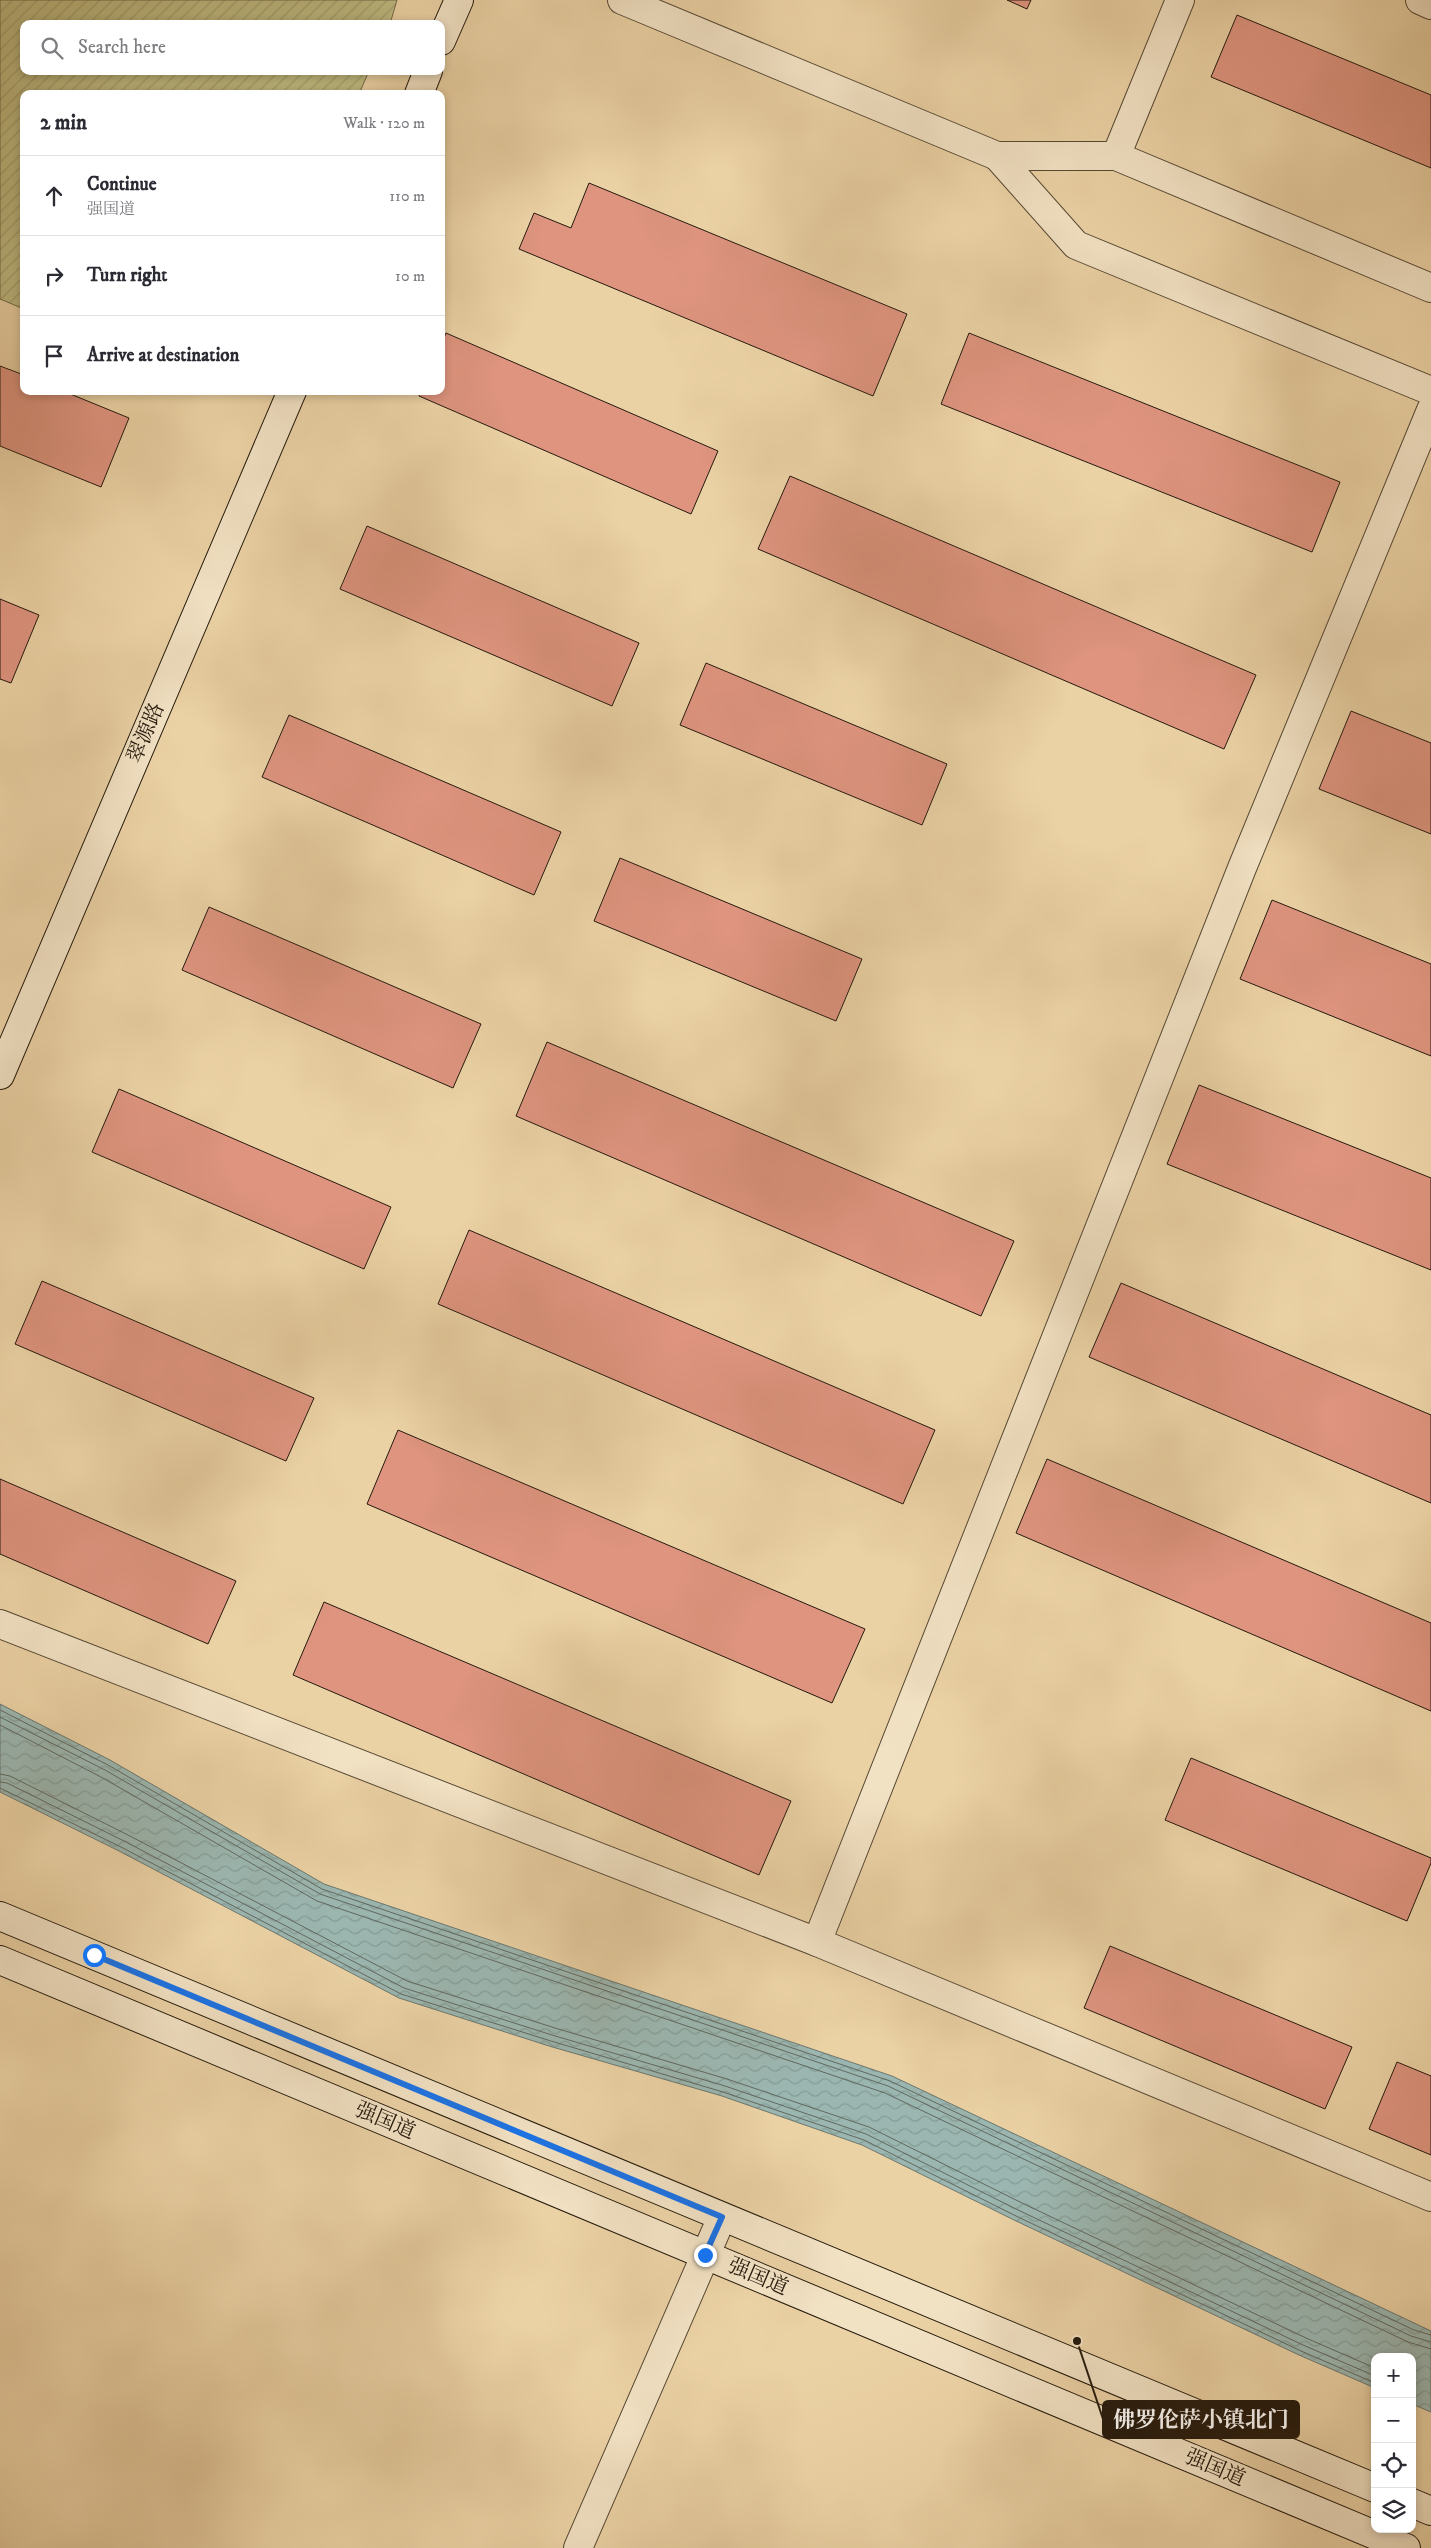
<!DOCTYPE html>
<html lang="en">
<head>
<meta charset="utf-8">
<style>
	body { margin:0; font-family:"IM FELL DW Pica","Noto Serif SC",serif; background:#f7f7f7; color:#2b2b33 }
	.controls { position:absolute; right:15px; bottom:15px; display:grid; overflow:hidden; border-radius:10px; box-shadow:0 2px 8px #0003 }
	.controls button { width:45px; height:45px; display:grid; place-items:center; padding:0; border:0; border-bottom:1px solid #e1e1e2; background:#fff; color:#2b2b33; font:25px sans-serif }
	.stop { position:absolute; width:15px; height:15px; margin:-11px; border:4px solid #1a73e8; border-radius:50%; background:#fff }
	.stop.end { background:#1a73e8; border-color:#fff; box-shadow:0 1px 5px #0008 }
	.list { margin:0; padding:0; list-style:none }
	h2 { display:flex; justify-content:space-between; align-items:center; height:65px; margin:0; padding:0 20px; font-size:21px }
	h2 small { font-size:16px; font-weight:400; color:#7c7c81 }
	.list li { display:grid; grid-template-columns:32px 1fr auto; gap:15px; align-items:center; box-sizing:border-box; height:80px; padding:0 20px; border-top:1px solid #e1e1e2 }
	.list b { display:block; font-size:19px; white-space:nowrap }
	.list p { margin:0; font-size:16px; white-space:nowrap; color:#7c7c81 }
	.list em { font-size:16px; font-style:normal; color:#7c7c81 }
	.icon { flex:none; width:28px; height:28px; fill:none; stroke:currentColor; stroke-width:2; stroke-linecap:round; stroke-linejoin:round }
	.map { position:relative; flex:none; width:1431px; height:2548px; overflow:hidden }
	.search { position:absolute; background:#fff; box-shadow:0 2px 8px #0003; left:20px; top:20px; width:425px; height:55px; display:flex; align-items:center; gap:12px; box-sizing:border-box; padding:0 18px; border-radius:10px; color:#7c7c81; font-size:19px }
	.panel { position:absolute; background:#fff; box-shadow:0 2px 8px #0003; left:20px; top:90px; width:425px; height:305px; border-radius:10px }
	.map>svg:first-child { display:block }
</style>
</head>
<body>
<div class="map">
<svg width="1431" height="2548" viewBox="0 0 1431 2548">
	<defs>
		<pattern id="garden-furrows" width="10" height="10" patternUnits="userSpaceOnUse" patternTransform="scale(1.25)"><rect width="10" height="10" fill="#beba81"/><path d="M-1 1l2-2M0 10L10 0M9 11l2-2" fill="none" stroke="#a39f6e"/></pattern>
		<pattern id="water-waves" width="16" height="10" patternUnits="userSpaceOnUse" patternTransform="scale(1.25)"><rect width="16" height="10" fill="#9bb6b0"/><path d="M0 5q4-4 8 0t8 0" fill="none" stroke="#859c96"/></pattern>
	</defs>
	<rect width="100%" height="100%" fill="#ebd2a5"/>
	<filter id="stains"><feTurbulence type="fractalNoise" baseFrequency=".004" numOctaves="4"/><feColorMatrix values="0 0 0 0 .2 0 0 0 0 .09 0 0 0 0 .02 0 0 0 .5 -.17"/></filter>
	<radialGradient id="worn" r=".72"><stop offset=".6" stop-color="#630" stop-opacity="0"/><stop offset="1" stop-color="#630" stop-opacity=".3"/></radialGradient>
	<path fill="url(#garden-furrows)" stroke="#726a48" d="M0 0H397L390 24H24V71H369L359 94H24V309L0 299Z"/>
	<path fill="url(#water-waves)" stroke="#6c786f" d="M0 1704 110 1760 324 1884 892 2076 1431 2331V2412L1412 2404V2357H1375V2388L1299 2355 1014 2220 862 2145 722 2096 549 2046 399 1998 119 1851 0 1792Z"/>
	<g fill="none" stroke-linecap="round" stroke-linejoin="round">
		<g stroke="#60685f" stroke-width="1">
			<path d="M0 1710 108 1765 322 1889 890 2081 1414 2330 1431 2335"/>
			<path d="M0 1717 105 1770 320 1894 888 2086 1411 2336 1431 2342"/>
			<path d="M0 1725 101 1777 317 1901 885 2093 1408 2342 1431 2349"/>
			<path d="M0 1774 10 1776 128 1835 407 1981 555 2028 727 2079 869 2127 1022 2203 1306 2338 1375 2368"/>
			<path d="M0 1782 7 1783 124 1841 404 1988 552 2035 725 2086 866 2134 1018 2210 1303 2345 1375 2376"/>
			<path d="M0 1788 121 1847 401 1994 551 2041 723 2092 864 2140 1016 2216 1301 2351 1375 2383"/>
		</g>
	</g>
	<g fill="#de947f" stroke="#251a0e">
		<path d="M1007 0H1031L1027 9Z"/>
		<path d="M1237 15 1431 95V168L1211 77Z"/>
		<path d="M589 183 907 314 873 396 519 249 534 213 571 228Z"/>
		<path d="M446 333 718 451 691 514 419 396 421 391H441V345Z"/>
		<path d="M969 333 1340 482 1312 552 941 404Z"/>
		<path d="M0 366 24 375V391H63L129 418 101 487 0 446Z"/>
		<path d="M790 476 1256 675 1224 749 758 549Z"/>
		<path d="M367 526 639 643 612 706 340 589Z"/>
		<path d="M0 599 39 615 11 683 0 679Z"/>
		<path d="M706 663 947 764 922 825 680 725Z"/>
		<path d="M1351 711 1431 743V834L1319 789Z"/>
		<path d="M289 715 561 832 534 895 262 777Z"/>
		<path d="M620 858 862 959 836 1021 594 921Z"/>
		<path d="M1272 900 1431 964V1056L1240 979Z"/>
		<path d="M209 907 481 1024 453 1088 182 970Z"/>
		<path d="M547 1042 1014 1241 981 1316 516 1116Z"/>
		<path d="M1199 1085 1431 1178V1270L1167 1164Z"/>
		<path d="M119 1089 391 1207 364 1269 92 1152Z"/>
		<path d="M469 1230 935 1430 903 1504 438 1304Z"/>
		<path d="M42 1281 314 1398 286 1461 15 1344Z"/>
		<path d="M1121 1283 1431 1415V1503L1089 1357Z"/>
		<path d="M398 1430 865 1629 832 1703 367 1504Z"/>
		<path d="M1047 1459 1431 1623V1711L1016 1533Z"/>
		<path d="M0 1479 236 1581 208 1644 0 1554Z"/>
		<path d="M324 1602 791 1801 759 1875 293 1675Z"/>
		<path d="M1191 1758 1431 1858V1863L1407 1921 1165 1820Z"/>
		<path d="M1110 1946 1352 2047 1325 2109 1084 2008Z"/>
		<path d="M1397 2062 1431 2076V2155L1369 2129Z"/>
	</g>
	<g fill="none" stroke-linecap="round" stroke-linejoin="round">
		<defs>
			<g id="street">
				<path d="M622 0 997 156H1116L1431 288"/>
				<path d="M1420 0 1431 5"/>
				<path d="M997 156 1076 245 1431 391"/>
				<path d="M1116 156 1180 0"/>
				<path d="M1431 410 1242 868 817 1942 1431 2197"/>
				<path d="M0 1624 817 1942"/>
				<path d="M578 2548 722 2217"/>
			</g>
			<g id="secondary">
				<path d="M441 41 459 0"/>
				<path d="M419 94 428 71"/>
				<path d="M0 1075 292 391"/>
				<path d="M0 1916 1375 2488"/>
				<path d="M0 1960 1406 2548"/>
				<path d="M1412 2503 1431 2511"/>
			</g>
		</defs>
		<use href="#street" stroke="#564834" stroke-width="30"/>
		<use href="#secondary" stroke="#251a0e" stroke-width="30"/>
		<use href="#street" stroke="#f2e2c4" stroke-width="28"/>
		<use href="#secondary" stroke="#f2e2c4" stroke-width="28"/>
	</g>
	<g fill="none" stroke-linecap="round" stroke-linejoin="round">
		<path stroke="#1a73e8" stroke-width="6" d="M94 1955 722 2217 705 2255"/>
	</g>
	<g text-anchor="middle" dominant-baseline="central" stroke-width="5" stroke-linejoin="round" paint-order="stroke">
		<g font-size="21" fill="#251a0e" stroke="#f2e2c4">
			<text transform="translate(146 733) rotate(-67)">翠源路</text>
			<text transform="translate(385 2121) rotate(23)">强国道</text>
			<text transform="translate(758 2277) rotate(23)">强国道</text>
			<text transform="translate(1215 2468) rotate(23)">强国道</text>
		</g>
	</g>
	<path fill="none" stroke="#251a0e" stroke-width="2" d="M1077 2341L1103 2419"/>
	<circle fill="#251a0e" stroke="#f2e2c4" stroke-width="2" cx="1077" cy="2341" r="5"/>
	<rect fill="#251a0e" stroke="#251a0e" stroke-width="2" x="1103" y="2401" width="196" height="37" rx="5"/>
	<g font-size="22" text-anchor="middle" font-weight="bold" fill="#fff">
		<text x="1201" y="2427">佛罗伦萨小镇北门</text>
	</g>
	<rect width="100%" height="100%" filter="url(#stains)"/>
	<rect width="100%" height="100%" fill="url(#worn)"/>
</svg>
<div class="controls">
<button>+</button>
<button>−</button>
<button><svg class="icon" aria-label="locate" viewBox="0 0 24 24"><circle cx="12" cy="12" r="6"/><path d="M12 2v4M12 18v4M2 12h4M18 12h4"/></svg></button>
<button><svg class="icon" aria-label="layers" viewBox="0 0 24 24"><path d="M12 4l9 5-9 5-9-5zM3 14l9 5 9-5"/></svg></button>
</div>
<div class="stop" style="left:94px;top:1955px"></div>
<div class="stop end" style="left:705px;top:2255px"></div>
<div class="search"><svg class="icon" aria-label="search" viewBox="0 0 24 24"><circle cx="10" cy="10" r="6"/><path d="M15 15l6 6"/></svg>Search here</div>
<section class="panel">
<h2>2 min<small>Walk · 120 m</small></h2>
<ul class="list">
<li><svg class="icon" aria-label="ahead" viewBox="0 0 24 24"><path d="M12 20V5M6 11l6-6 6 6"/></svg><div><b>Continue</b><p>强国道</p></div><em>110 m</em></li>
<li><svg class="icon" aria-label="right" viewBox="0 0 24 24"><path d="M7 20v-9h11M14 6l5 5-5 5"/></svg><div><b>Turn right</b></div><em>10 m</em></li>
<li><svg class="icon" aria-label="arrive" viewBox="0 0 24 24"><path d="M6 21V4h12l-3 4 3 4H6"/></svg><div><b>Arrive at destination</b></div></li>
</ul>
</section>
</div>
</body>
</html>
